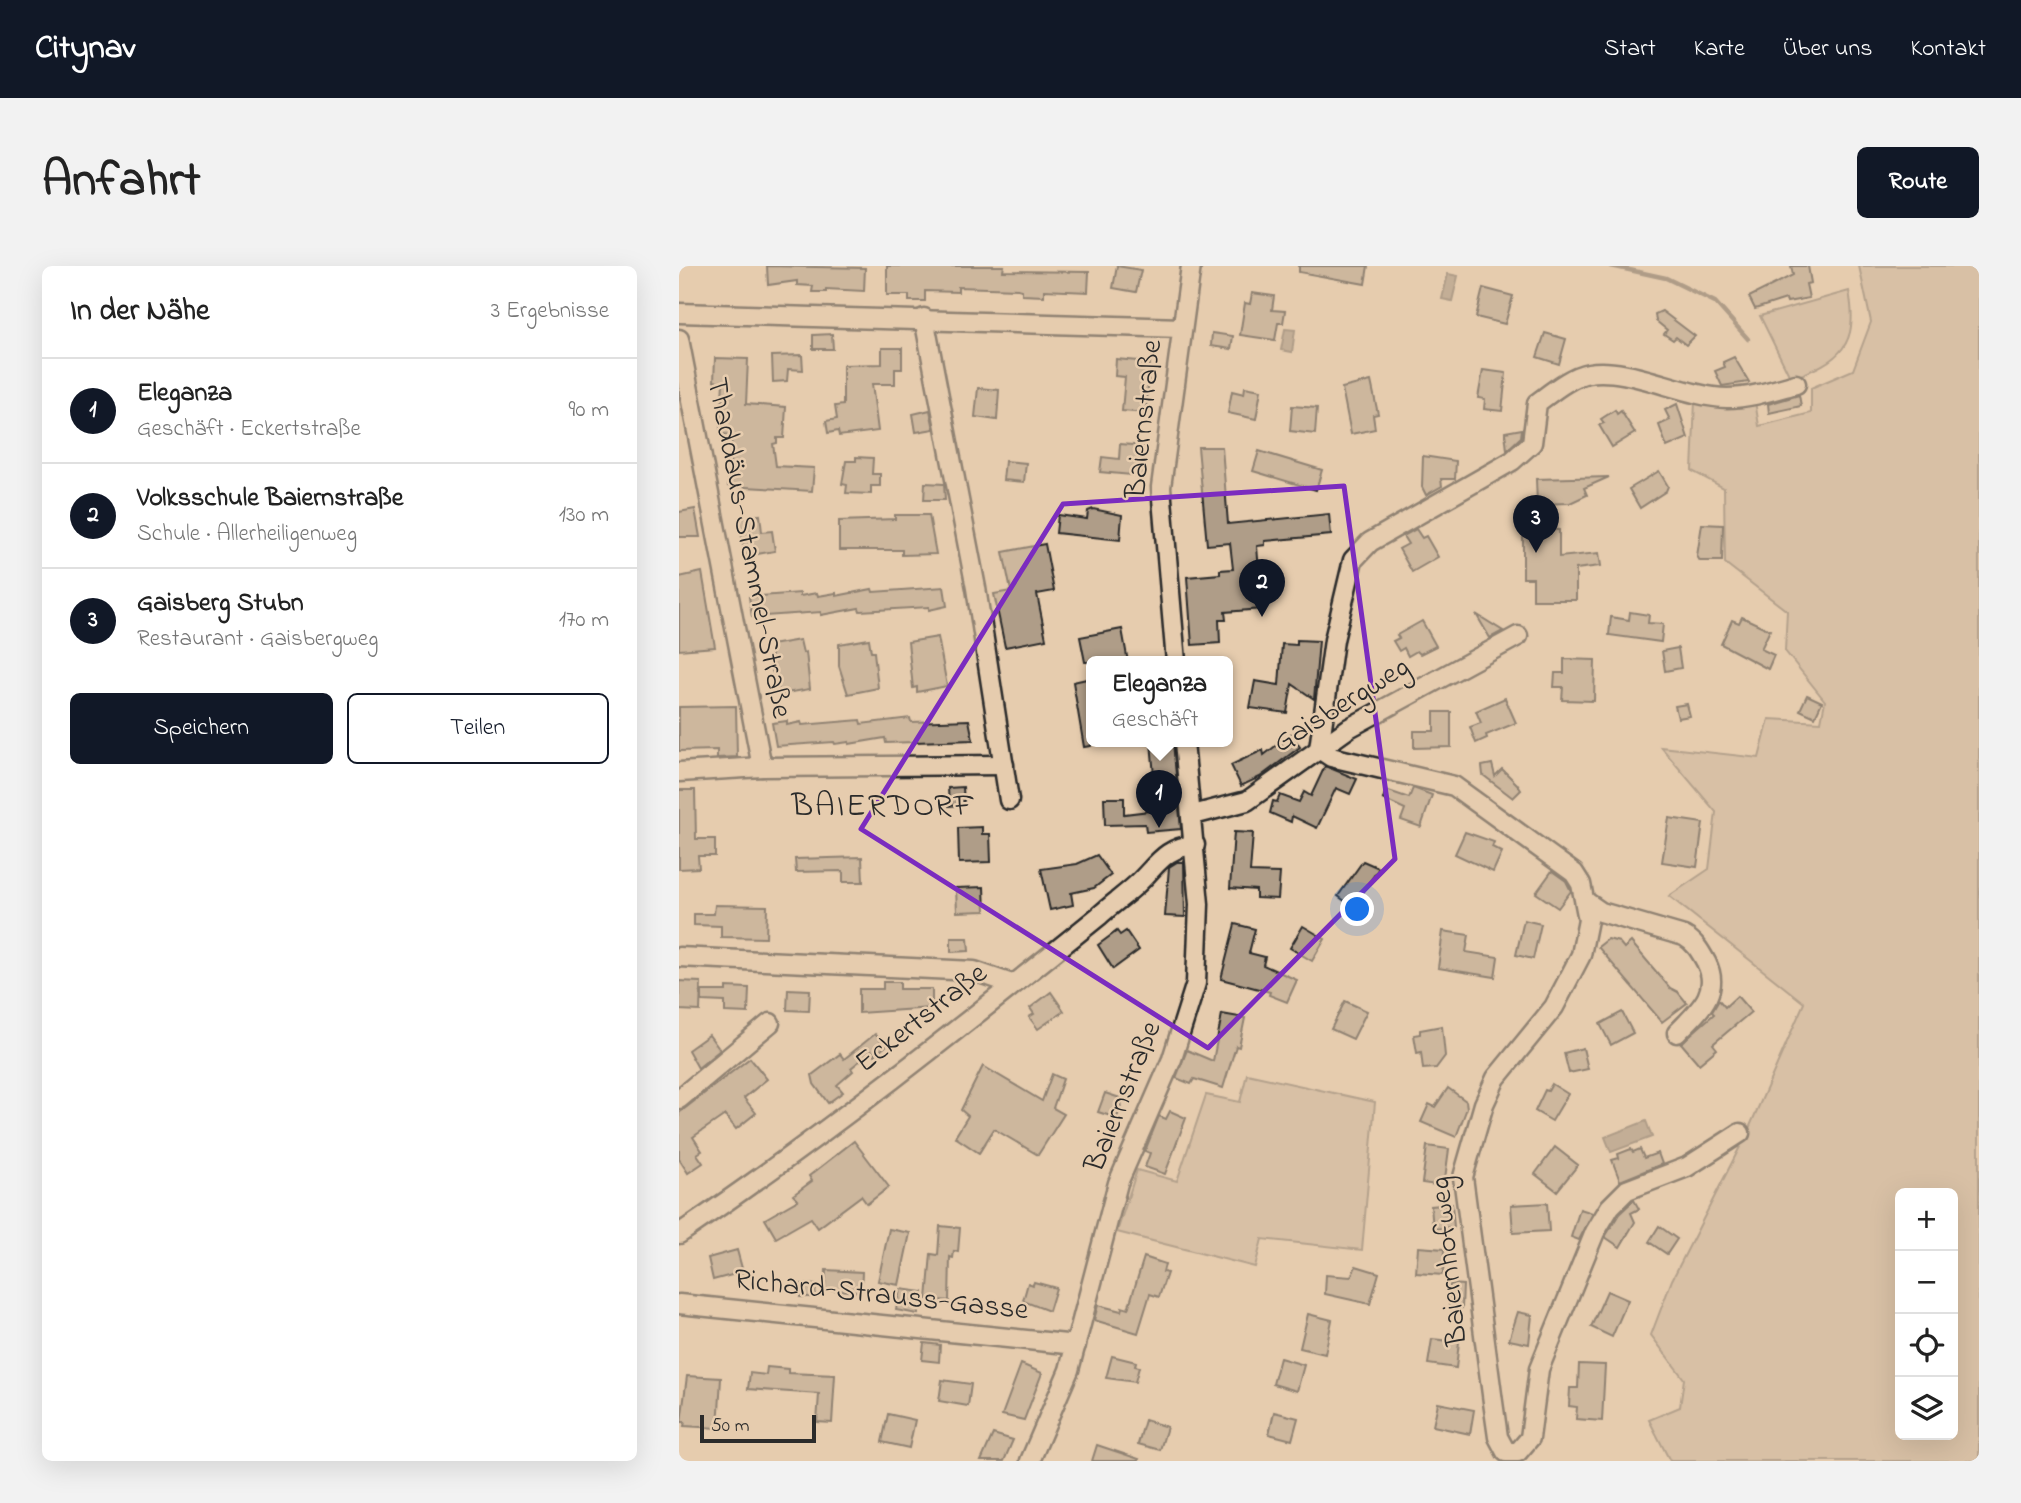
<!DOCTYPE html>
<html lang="de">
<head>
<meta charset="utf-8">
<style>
	body { margin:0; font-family:"Indie Flower",sans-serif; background:#f2f2f2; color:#222 }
	.controls { position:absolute; right:21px; bottom:21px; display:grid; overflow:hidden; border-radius:10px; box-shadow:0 7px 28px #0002 }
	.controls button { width:63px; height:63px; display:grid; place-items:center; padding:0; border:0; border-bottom:2px solid #e0e0e0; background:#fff; color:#222; font:35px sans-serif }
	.scale { position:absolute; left:21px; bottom:18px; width:116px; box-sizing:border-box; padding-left:7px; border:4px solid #2b2b2b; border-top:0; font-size:19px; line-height:24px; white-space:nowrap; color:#2b2b2b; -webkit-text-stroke:5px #e6ccae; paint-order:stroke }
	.you { position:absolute; left:679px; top:644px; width:24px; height:24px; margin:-18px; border:5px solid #fff; border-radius:50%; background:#1a73e8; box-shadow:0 0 0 10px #1a73e833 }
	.badge { display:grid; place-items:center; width:46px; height:46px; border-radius:50%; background:#111827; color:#fff; font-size:23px; font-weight:700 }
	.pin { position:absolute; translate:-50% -58px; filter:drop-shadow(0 2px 4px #0008) }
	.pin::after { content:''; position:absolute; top:37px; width:24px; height:21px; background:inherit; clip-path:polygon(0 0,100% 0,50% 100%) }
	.popup { position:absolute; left:407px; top:390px; width:147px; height:91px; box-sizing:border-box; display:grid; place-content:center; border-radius:10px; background:#fff; filter:drop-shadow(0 2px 5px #0005); font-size:23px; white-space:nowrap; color:#767676 }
	.popup b { font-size:26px; color:#222 }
	.popup::after { content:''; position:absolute; left:50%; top:100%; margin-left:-14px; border:14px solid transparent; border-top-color:#fff }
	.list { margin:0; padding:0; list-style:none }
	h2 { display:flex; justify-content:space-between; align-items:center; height:91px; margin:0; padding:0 28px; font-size:30px }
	h2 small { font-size:23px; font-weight:400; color:#767676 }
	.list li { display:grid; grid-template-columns:46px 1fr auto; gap:21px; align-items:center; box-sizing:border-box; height:105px; padding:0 28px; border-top:2px solid #e0e0e0 }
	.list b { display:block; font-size:26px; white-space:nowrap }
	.list p { margin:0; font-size:23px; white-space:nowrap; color:#767676 }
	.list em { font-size:23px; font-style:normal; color:#767676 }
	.actions { display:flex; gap:14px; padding:21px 28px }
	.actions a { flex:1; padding:16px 0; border:2px solid #111827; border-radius:10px; text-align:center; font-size:24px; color:#111827 }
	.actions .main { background:#111827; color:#fff }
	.icon { flex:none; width:38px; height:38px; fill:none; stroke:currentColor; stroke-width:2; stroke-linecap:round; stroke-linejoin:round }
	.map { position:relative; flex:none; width:1300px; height:1195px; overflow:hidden; border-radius:10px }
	header { display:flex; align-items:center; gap:42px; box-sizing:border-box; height:98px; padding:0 35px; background:#111827; color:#fff }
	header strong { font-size:33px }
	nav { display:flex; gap:38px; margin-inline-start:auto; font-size:24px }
	.intro { display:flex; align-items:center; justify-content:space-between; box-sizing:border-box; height:168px; padding:0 42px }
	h1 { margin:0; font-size:49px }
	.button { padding:18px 32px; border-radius:10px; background:#111827; color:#fff; font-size:24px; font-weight:700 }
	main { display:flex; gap:42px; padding:0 42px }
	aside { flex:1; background:#fff; border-radius:10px; box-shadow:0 7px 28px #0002 }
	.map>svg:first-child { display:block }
</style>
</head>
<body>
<header>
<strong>Citynav</strong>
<nav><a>Start</a><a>Karte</a><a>Über uns</a><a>Kontakt</a></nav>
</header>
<div class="intro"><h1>Anfahrt</h1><a class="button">Route</a></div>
<main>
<aside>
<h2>In der Nähe<small>3 Ergebnisse</small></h2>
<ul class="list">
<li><span class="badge">1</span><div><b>Eleganza</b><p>Geschäft · Eckertstraße</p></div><em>90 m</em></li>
<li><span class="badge">2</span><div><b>Volksschule Baiernstraße</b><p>Schule · Allerheiligenweg</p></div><em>130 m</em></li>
<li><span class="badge">3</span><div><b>Gaisberg Stubn</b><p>Restaurant · Gaisbergweg</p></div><em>170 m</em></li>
</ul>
<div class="actions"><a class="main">Speichern</a><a>Teilen</a></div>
</aside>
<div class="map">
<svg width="1300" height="1195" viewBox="0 0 1300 1195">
	<rect width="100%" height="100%" fill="#e6ccae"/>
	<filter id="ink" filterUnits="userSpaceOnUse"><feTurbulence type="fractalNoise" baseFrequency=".0143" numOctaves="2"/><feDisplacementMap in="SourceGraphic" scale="14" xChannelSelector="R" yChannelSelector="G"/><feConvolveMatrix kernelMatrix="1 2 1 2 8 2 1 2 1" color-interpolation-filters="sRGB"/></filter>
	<g filter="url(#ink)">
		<g fill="#c7b199" stroke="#796e62" stroke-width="2" fill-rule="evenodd">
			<path d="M1180 0H1300V1195H991L970 1154 1001 1141 1005 1113 972 1069 993 1014 1068 867 1125 737 990 630 1030 603 1037 546 982 481 1080 492 1090 453 1142 456 1146 435 1106 385 1108 345 1046 297 1045 222 1013 205 1016 135H1076L1080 160 1132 147V122L1174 104 1192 56ZM1221 927H1274V1169H1221Z"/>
			<path d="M1170 25C1180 80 1162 94 1112 113L1081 50Z"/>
			<path d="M568 808 696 836 683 984 583 973 576 1001 438 966 458 904 498 915 527 829 561 836Z"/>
		</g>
		<g fill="#9a8a78" stroke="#6e6459" stroke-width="2">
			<path d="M769 8 779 10 773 35 763 33Z"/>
			<path d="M606 63 616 64 613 86 602 84Z"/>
			<path d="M967 855 973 871 932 886 926 871Z"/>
		</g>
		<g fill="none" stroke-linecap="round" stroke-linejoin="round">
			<path stroke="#6e6459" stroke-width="4.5" d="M932 0 987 12 1036 36 1069 73"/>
		</g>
		<g fill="#af9d88" stroke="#2b2b2b" stroke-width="2">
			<path d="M88 0 186 2 185 25 147 23V26H133L134 20 118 19V15L89 19Z"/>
			<path d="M208 0H325L324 5 410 6 409 26 365 24V30L343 29V24L339 23 279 21V26L246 25V35H230V29H208Z"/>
			<path d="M438 0 462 4 457 26 434 22Z"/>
			<path d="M620 0H689L686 18 620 6Z"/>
			<path d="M1112 0H1129L1132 17 1127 18 1130 32 1108 36 1107 33 1076 43 1070 31 1114 9Z"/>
			<path d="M804 22 834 30 826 58 797 51Z"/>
			<path d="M573 27 595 30 593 44 606 45 604 57H599L596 74 561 69 566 37 571 38Z"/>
			<path d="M983 45 1016 70 1007 79 997 71 994 74 985 68 988 64 977 55 976 48Z"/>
			<path d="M533 67 554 70 552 83 532 80Z"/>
			<path d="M866 67 887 73 880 98 858 91Z"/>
			<path d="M153 68 154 83H134V69Z"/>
			<path d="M203 82H223V103H216V118H193L199 165 160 170 159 165 149 167 147 155 158 153 156 140 164 139V99L203 98Z"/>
			<path d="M123 89 124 104 109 103 108 115 94 116 93 90Z"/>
			<path d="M1055 91 1070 116 1043 120 1036 105 1046 101 1044 96Z"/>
			<path d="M36 92 69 93 67 138 107 141 105 172H98V177L94 178 97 200 135 202 133 225 49 220 53 169 41 168 44 116 35 115Z"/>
			<path d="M437 93 471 96 467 147 443 145 446 111 436 110Z"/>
			<path d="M804 104 827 107 823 145 805 143 806 133 799 132Z"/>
			<path d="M692 115 699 148 694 149 696 163 672 168 663 122Z"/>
			<path d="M566 121 582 124 577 153 549 147 553 125 565 128Z"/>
			<path d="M299 122 320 124 318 154 296 151Z"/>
			<path d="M1120 129 1122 140 1090 147 1089 138Z"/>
			<path d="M998 138 1009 172 988 181 980 159 991 154 986 144Z"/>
			<path d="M613 140 638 142 636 168 611 165Z"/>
			<path d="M251 144 255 163 237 166 234 148Z"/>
			<path d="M936 144 938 148 942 145 956 167 933 181 920 159 925 157 922 153Z"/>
			<path d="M843 163 842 171 828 184 826 166Z"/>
			<path d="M441 178 466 180 463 210 421 206 423 191 440 193Z"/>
			<path d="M519 181H543L549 258 650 248 652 269 586 275V279L578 280 583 343 546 346 547 354H540L541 377 513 379 508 311 541 308V304L554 303 551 277 528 279Z"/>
			<path d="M580 185 643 204 637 224 574 205Z"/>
			<path d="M744 190 777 195 776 213H762L763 220 747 229 743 221Z"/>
			<path d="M177 191 194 192 193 208H201V220H192V228L167 227 168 219 163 218 167 195H177Z"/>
			<path d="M326 195 347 197 345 216 324 214Z"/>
			<path d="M980 205 989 220 987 225 961 242 950 223Z"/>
			<path d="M930 211 905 222 908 229 891 237 858 238 857 213Z"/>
			<path d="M246 217 265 218 266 234H245Z"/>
			<path d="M16 243 21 271H0V246Z"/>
			<path d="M414 243 443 249 441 274 377 267 379 249 408 253 409 245Z"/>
			<path d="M81 249 83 266 93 265 96 285 66 290 60 252Z"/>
			<path d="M216 249H250L257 288 223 289V284H160V255L216 253Z"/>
			<path d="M1023 258 1044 259 1043 295H1021L1018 290Z"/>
			<path d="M737 263 743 272 747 270 759 291 733 306 720 283 729 278 724 270Z"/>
			<path d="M865 263 880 264V291L920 287 922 300 897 303V334H854V312H844V270H866Z"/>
			<path d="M366 278 375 325 358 328 367 373 326 381 315 328 332 325 324 286Z"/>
			<path d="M23 306 36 381 0 384V311Z"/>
			<path d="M265 321 268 340 250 344V341L181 345 180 342 142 349V346L73 351 70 331 121 327V330L138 327 139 330 157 327V330L193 323 194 326Z"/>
			<path d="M951 346 970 349 969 357 984 358 982 376 930 369 932 351 950 354Z"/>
			<path d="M797 348 824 365 811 372Z"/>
			<path d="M1063 351 1091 364 1082 383 1095 389 1089 403 1042 378 1053 354 1060 357Z"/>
			<path d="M743 355 757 380 741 388 738 385 729 390 725 382 720 385 714 375 720 372 718 369Z"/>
			<path d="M443 363 449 396H406L401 371Z"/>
			<path d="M259 371 268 420 238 426V421L234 422 229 376Z"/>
			<path d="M190 373 192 386H195L199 422 169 428 160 400V378Z"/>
			<path d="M121 374 124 387 127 386 131 423 101 428 92 401V379Z"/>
			<path d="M618 374 640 375 635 433 613 418 608 447 571 442 576 415 600 419 603 378 618 379Z"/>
			<path d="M999 382 1002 402 986 405 983 385Z"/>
			<path d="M885 393 916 394 915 435 883 434 884 421H875L876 407H885Z"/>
			<path d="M412 412V480L405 481 394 416Z"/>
			<path d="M1128 429 1143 436 1136 451 1121 444Z"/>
			<path d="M826 432 837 457 807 469 808 472 797 477 791 461 802 457 797 445Z"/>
			<path d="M1008 438 1011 450 999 452 996 440Z"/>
			<path d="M57 440 58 491 38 492V484L0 485V441Z"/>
			<path d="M755 446H772V481L735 482V465H755Z"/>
			<path d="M231 452 232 456 290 454 294 474 207 477 206 472 170 478V476L156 478 155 476 97 480 93 457 108 455V459L122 456 123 459 181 454 182 458Z"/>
			<path d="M612 468 621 481 581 511 562 520 552 499 584 484 585 489Z"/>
			<path d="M472 476H494L502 563 467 566 466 558 426 559 425 532H445V548L478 544Z"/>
			<path d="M813 498 816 510 823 503 838 518 842 524 834 532 804 509 803 500Z"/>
			<path d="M646 500 678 513 671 528 657 522 638 562 613 550 612 556 591 547 594 535 598 536 601 529 620 536 625 526 632 530Z"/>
			<path d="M284 521 285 539 270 540 269 522Z"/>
			<path d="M734 522 753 529 742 561 722 554 726 543 704 533 707 524 730 532Z"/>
			<path d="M0 524H16L17 573H36V590H19L20 602 0 603Z"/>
			<path d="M990 552 1024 557 1018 601 983 596Z"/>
			<path d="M303 561V568H311L312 596 280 597 279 562Z"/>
			<path d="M555 566 574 567 571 606 601 607 599 633 577 632V624L551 622Z"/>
			<path d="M786 566 815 576 813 581 823 586 814 606 776 588Z"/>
			<path d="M418 589 432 609 415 622 392 627 394 639 371 644 362 603 398 598Z"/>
			<path d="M183 591 184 616H164V605L117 606 116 593Z"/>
			<path d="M684 595 700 602 674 641 659 630Z"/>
			<path d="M498 596H505L506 651 486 650 490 601Z"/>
			<path d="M873 605 887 615 892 625 879 642 857 627Z"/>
			<path d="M305 621 306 645 278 646 277 622Z"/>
			<path d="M36 639 88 640 87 672 42 671V660L15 659V648H35Z"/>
			<path d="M845 654 862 658 854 693 837 689Z"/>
			<path d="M556 658 576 663 570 687 586 691 584 699 618 714 608 736 590 729 591 726 542 713Z"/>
			<path d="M624 660 646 673 633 695 611 682Z"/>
			<path d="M438 665 441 669 447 665 460 684 434 703 419 679Z"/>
			<path d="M764 665 790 669 787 686 819 691 816 711 759 702Z"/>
			<path d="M272 672H289L290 685 272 686Z"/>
			<path d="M929 673 940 676 945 682 952 676 991 722 999 726 1008 737 983 756 919 681Z"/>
			<path d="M0 715 22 716 21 745 0 744Z"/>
			<path d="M204 716H221V723H253V742L180 747V723H204Z"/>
			<path d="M47 721 70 722 69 747 46 746V736L23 735V725H47Z"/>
			<path d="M109 723 131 724 130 745 108 744Z"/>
			<path d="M372 726 385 745 359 763 350 751 355 748 351 742Z"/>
			<path d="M1058 730 1072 746 1034 778 1038 783 1020 798 1002 777 1035 748 1033 746 1040 734 1046 741Z"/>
			<path d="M666 735 688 745 674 773 652 763Z"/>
			<path d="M943 746 954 767 932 779 921 758Z"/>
			<path d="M543 748 566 752 560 781 557 780 544 822 515 813 512 818 497 812 508 784 534 795Z"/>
			<path d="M763 760 766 790 757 802 744 803 742 786 738 787 735 769 741 768V764Z"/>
			<path d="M196 768 207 780 196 789 193 785 172 802 174 805 158 819 164 826 149 837 135 818 133 809 161 788 165 793Z"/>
			<path d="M30 769 41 784 19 802 9 784Z"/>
			<path d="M904 782 909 803 890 807 885 787Z"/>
			<path d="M71 792 88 813 65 832 77 847 57 863 46 849 14 871 23 885 18 888 24 897 9 907 0 893V847Z"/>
			<path d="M304 800 363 835 373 808 384 813 374 842 385 848 359 889 315 863 300 887 276 871 289 850 282 844Z"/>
			<path d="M873 818 889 828 873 855 856 845 866 824 869 825Z"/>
			<path d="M769 822 787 835 788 842 777 871 742 856 750 838 756 841Z"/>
			<path d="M426 827 444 833 438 852 419 846Z"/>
			<path d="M491 845 507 852 486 908 466 901 471 887 466 885 480 850 487 853Z"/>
			<path d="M175 875 210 921 188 938 182 930 139 962 132 952 97 972 86 953 119 934 114 929 133 915 130 910Z"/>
			<path d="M748 880 770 883 765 920 743 917Z"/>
			<path d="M876 881 899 899 878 925 856 908Z"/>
			<path d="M952 883 954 886 961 883 965 892 979 887 983 898 941 915 933 894 940 892 939 888Z"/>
			<path d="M955 934 960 943 952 947 956 956 941 981 926 971 940 948Z"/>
			<path d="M868 937 870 965 834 967 832 939Z"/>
			<path d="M773 938 775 961 754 963 752 940Z"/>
			<path d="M901 943 914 947 900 974 892 971Z"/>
			<path d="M261 960 281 962 279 986 275 985 274 992 271 991 270 1035 248 1033 252 988 259 989Z"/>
			<path d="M980 960 998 973 988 988 970 976Z"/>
			<path d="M210 963 231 967 220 1019 199 1015Z"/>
			<path d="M739 981 765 983 764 1009 737 1007Z"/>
			<path d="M58 984 64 1006 34 1014 29 992Z"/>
			<path d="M465 991 486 998 484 1006 488 1007 480 1031 471 1028 459 1067 415 1054 419 1039 442 1045 443 1041 449 1043Z"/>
			<path d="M677 1000 700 1007 691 1038 646 1028 647 1009 672 1011Z"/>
			<path d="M147 1004 183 1006 182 1026 146 1023Z"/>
			<path d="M355 1016 377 1022 370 1045 344 1035 349 1017 354 1019Z"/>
			<path d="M122 1018 137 1019 136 1031H121Z"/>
			<path d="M771 1018 784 1019 783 1042 770 1041Z"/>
			<path d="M221 1023 244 1026 239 1048 217 1044Z"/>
			<path d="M928 1025 949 1034 933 1071 912 1061Z"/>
			<path d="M839 1046 853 1049 850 1078 830 1074Z"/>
			<path d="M629 1048 653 1054 646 1088 621 1082Z"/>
			<path d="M753 1073 780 1076 777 1102 749 1098Z"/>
			<path d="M245 1077 261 1079 260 1096 243 1094Z"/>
			<path d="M433 1090 457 1096 456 1100 460 1101 456 1116 427 1112Z"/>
			<path d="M601 1092 625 1099 618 1125 594 1118Z"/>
			<path d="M342 1098 363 1107 345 1154 323 1149Z"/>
			<path d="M900 1098 926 1099 923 1155 897 1153 898 1141 890 1140 891 1122H899Z"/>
			<path d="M88 1101 109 1103V1107L156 1109 153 1157 138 1156 140 1128 69 1123 71 1107 87 1109Z"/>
			<path d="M8 1110 42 1112 39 1162 5 1160 6 1156H2Z"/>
			<path d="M263 1114 292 1118 289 1140 260 1135Z"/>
			<path d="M759 1137 795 1144 791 1168 754 1160Z"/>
			<path d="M595 1146 619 1152 613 1174 590 1168Z"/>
			<path d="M209 1148 236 1154 230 1182 203 1176Z"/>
			<path d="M466 1154 488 1161 481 1184 459 1178Z"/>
			<path d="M314 1168 334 1174 325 1195H302Z"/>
			<path d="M418 1179 460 1193 459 1195H413Z"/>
		</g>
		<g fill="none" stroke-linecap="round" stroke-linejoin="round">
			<defs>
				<g id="minor">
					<path d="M0 47 503 62"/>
					<path d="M245 52 297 322 330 534"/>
					<path d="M0 73 83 501"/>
					<path d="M497 396 482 221 512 0"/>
					<path d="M640 483 652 491 775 520 895 607 902 618 909 654 902 689 875 741 817 812 805 838 784 911 814 1136 819 1171 827 1186H839L851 1172 860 1103 916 966 931 941 948 924 1008 901 1061 867"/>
					<path d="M640 483 655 374 674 294 691 276 833 195 853 177 858 137C873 126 892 110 910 107 949 100 1005 131 1048 132 1072 132 1095 124 1117 118"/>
					<path d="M0 506 83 501 325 499"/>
					<path d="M514 549 568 535 670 462 839 370"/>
					<path d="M906 635 922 646 1005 670C1016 676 1021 685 1027 696 1043 727 1018 746 998 767"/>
					<path d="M0 691 295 705 333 718"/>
					<path d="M0 833 91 757"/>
					<path d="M0 968C145 870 284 760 420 650 432 639 445 630 457 619 477 601 485 581 516 579"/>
					<path d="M0 1038 397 1079"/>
					<path d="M351 1195 390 1104 439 917 493 793 517 717 520 638 505 476"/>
				</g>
			</defs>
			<use href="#minor" stroke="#2b2b2b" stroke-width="23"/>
			<use href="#minor" stroke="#e6ccae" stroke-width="18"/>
		</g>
	</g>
	<path d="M0 0H1300V1195H0ZM665 220 716 593 529 782 182 563 384 238Z" fill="#e6ccae" fill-opacity=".55" fill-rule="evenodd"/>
	<path fill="none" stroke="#7b2cbf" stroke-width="5" stroke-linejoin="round" d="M665 220 716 593 529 782 182 563 384 238Z"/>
	<g text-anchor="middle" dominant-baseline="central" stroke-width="5" stroke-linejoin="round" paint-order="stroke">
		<g font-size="30" fill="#2b2b2b" stroke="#e6ccae">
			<text transform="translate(466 153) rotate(-84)">Baiernstraße</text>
			<text transform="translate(69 282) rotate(79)">Thaddäus-Stammel-Straße</text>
			<text transform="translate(663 440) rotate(-32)">Gaisbergweg</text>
			<text transform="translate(243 753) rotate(-38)">Eckertstraße</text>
			<text transform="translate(445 831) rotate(-68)">Baiernstraße</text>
			<text transform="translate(771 995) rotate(-96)">Baiernhofweg</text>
			<text transform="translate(202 1030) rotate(6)">Richard-Strauss-Gasse</text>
		</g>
		<g font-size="32" letter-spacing="2" fill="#2b2b2b" stroke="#e6ccae">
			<text x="205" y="541">BAIERDORF</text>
		</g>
	</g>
</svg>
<div class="controls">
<button>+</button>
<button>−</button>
<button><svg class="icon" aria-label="locate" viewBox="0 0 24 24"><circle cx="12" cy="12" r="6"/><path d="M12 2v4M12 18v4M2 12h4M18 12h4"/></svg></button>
<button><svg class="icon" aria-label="layers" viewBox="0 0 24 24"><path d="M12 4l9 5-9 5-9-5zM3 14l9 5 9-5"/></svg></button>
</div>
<div class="scale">50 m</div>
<div class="you"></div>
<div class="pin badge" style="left:480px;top:562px">1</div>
<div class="popup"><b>Eleganza</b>Geschäft</div>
<div class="pin badge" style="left:583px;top:351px">2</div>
<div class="pin badge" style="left:857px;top:287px">3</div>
</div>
</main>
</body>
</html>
